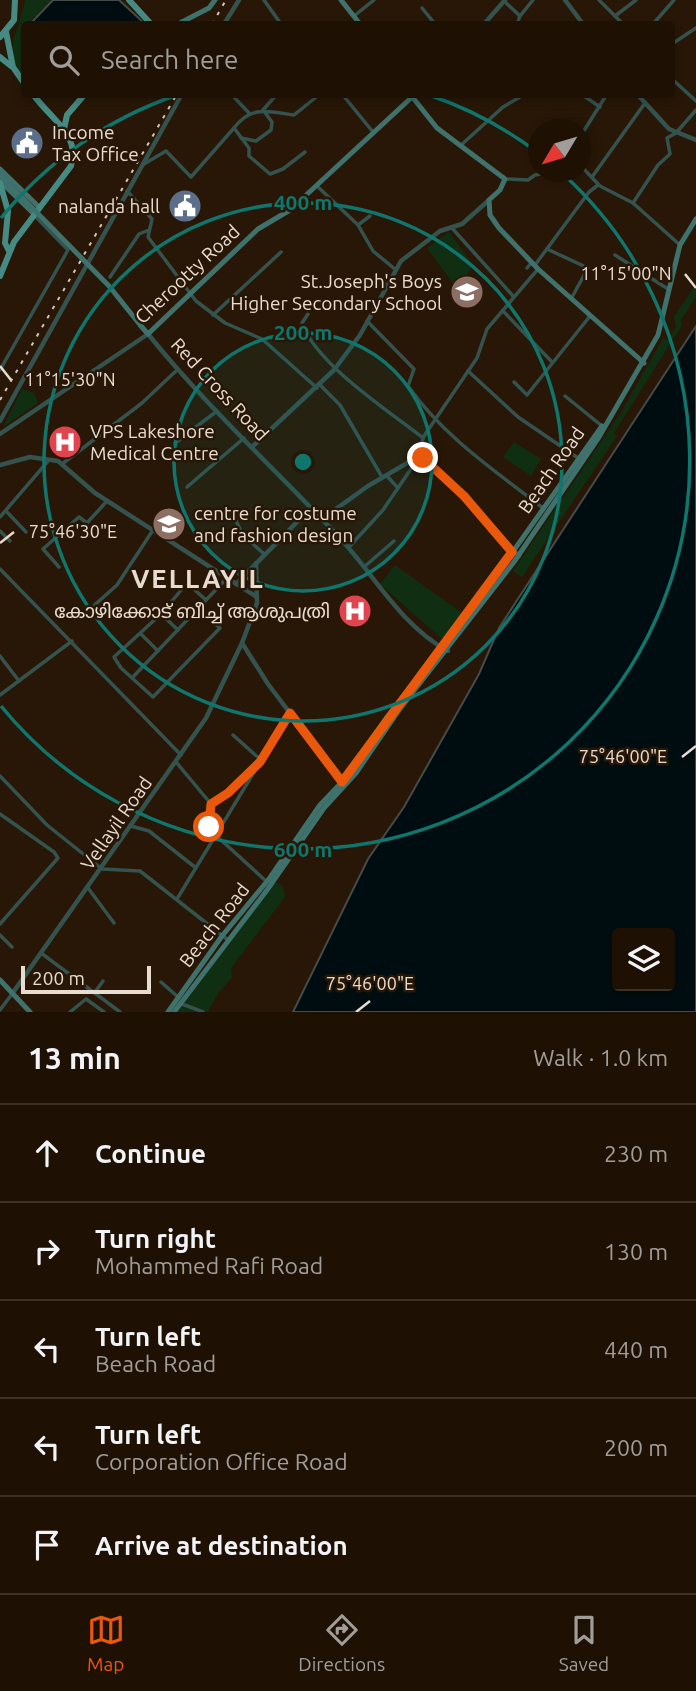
<!DOCTYPE html>
<html lang="en">
<head>
<meta charset="utf-8">
<style>
	body { margin:0; font-family:Ubuntu,"Noto Sans Malayalam",sans-serif; background:#2b1f13; color:#f1f3f6 }
	.controls { position:absolute; right:21px; bottom:21px; display:grid; overflow:hidden; border-radius:7px; box-shadow:0 4px 10px #0003 }
	.controls button { width:63px; height:63px; display:grid; place-items:center; padding:0; border:0; border-bottom:2px solid #3c3126; background:#1e1104; color:#f1f3f6; font:35px sans-serif }
	.compass { position:absolute; left:528px; top:119px; width:63px; height:63px; border-radius:50%; background:#1e1104; box-shadow:0 4px 10px #0003; rotate:232deg }
	.scale { position:absolute; left:21px; bottom:18px; width:130px; box-sizing:border-box; padding-left:7px; border:4px solid #e8dbd0; border-top:0; font-size:19px; line-height:24px; white-space:nowrap; color:#e8dbd0; -webkit-text-stroke:5px #281706; paint-order:stroke }
	.stop { position:absolute; width:21px; height:21px; margin:-16px; border:5px solid #ea580c; border-radius:50%; background:#fff }
	.stop.end { background:#ea580c; border-color:#fff; box-shadow:0 2px 7px #0008 }
	.list { margin:0; padding:0; list-style:none }
	h2 { display:flex; justify-content:space-between; align-items:center; height:91px; margin:0; padding:0 28px; font-size:30px }
	h2 small { font-size:23px; font-weight:400; color:#a19d9a }
	.list li { display:grid; grid-template-columns:46px 1fr auto; gap:21px; align-items:center; box-sizing:border-box; height:98px; padding:0 28px; border-top:2px solid #3c3126 }
	.list b { display:block; font-size:26px; white-space:nowrap }
	.list p { margin:0; font-size:23px; white-space:nowrap; color:#a19d9a }
	.list em { font-size:23px; font-style:normal; color:#a19d9a }
	.icon { flex:none; width:38px; height:38px; fill:none; stroke:currentColor; stroke-width:2; stroke-linecap:round; stroke-linejoin:round }
	.map { position:relative; flex:none; width:696px; height:1012px; overflow:hidden }
	.search { position:absolute; background:#1e1104; box-shadow:0 4px 10px #0003; left:21px; right:21px; top:21px; height:77px; display:flex; align-items:center; gap:18px; box-sizing:border-box; padding:0 24px; border-radius:7px; color:#a19d9a; font-size:26px }
	.sheet { height:581px; background:#1e1104 }
	nav { display:flex; justify-content:space-around; align-items:center; box-sizing:border-box; height:98px; border-top:2px solid #3c3126; background:#1e1104; font-size:19px; color:#a19d9a }
	nav a { display:grid; justify-items:center; gap:4px }
	nav .on { color:#ea580c }
	.map>svg:first-child { display:block }
</style>
</head>
<body>
<div class="map">
<svg width="696" height="1012" viewBox="0 0 696 1012">
	<rect width="100%" height="100%" fill="#281706"/>
	<g fill="#102e12">
		<path d="M25 0H51L28 24H24L20 34 24 39V78C1 46 19 34 25 0Z"/>
		<path d="M449 232 473 265 458 290 427 248Z"/>
		<path d="M696 284V297L681 320 682 325 614 433 617 436 522 577 513 571 620 414 663 338 668 340 676 327 674 317Z"/>
		<path d="M22 389 34 393 38 403 3 427Z"/>
		<path d="M514 442 541 459 531 476 503 457Z"/>
		<path d="M395 565 462 613 442 639 380 584Z"/>
		<path d="M273 881 283 886 285 897 231 968 232 978 218 993 208 1012H174Z"/>
	</g>
	<g fill="#000d10" stroke="#464b4a" stroke-width="2" fill-rule="evenodd">
		<path d="M53 0H119L145 24H30Z"/>
		<path d="M696 326V1012H293L368 859 404 807 479 674 499 628ZM670 933V986H617V933Z"/>
	</g>
	<g fill="none" stroke-linecap="round" stroke-linejoin="round">
		<g stroke="#34534f" stroke-width="3.5">
			<path d="M264 0 281 24"/>
			<path d="M599 0 623 24"/>
			<path d="M504 1 520 16 517 24"/>
			<path d="M422 8 435 24"/>
			<path d="M354 16 374 0"/>
			<path d="M520 16 533 0"/>
			<path d="M615 16 636 0"/>
			<path d="M653 24 674 0"/>
			<path d="M672 44 696 28"/>
			<path d="M672 79 696 101"/>
			<path d="M231 94 249 113"/>
			<path d="M342 94 373 132"/>
			<path d="M581 94 600 107"/>
			<path d="M580 137 607 94"/>
			<path d="M241 138 256 141 271 130 272 122 263 110 277 94"/>
			<path d="M460 146 503 107 525 94"/>
			<path d="M305 152 283 169 270 174 249 156V148L234 128C252 104 270 112 294 115L320 94"/>
			<path d="M144 164 166 151 191 177 234 128"/>
			<path d="M580 165 600 186 633 203 680 245"/>
			<path d="M592 177 645 103"/>
			<path d="M506 179 528 180 535 175 553 172"/>
			<path d="M317 186 358 225 373 251 396 270"/>
			<path d="M127 191 152 219 148 237 196 301 225 323 262 339 317 388"/>
			<path d="M633 203 658 165 670 154 667 138 676 133 696 110"/>
			<path d="M358 225 370 216"/>
			<path d="M451 227 513 296"/>
			<path d="M547 249 588 268 571 299"/>
			<path d="M615 255 668 289"/>
			<path d="M535 265 589 192 598 185"/>
			<path d="M527 268 532 262"/>
			<path d="M110 277 139 234 149 230"/>
			<path d="M503 311 552 362"/>
			<path d="M308 314 302 323C316 364 389 411 423 438"/>
			<path d="M213 315 281 252"/>
			<path d="M367 321 414 369 408 386C443 436 495 471 543 508"/>
			<path d="M0 370 68 250 35 216"/>
			<path d="M468 371 518 417 578 458"/>
			<path d="M514 382 527 395 590 316"/>
			<path d="M320 385 340 405 382 477"/>
			<path d="M565 396 602 426"/>
			<path d="M175 443 217 411"/>
			<path d="M419 451 424 436 477 358 487 329 538 269"/>
			<path d="M62 464 142 403 177 370"/>
			<path d="M386 475 398 488"/>
			<path d="M187 487 244 438"/>
			<path d="M6 511 26 532"/>
			<path d="M233 515 243 535 264 554"/>
			<path d="M0 517 49 460"/>
			<path d="M0 531 10 541"/>
			<path d="M349 547 383 510 417 460"/>
			<path d="M59 567 43 549 79 517 87 523 107 501"/>
			<path d="M364 567 394 541"/>
			<path d="M0 569 181 755"/>
			<path d="M89 610 117 585 153 530"/>
			<path d="M162 613 187 583 206 600"/>
			<path d="M178 630 161 614 114 657 121 668 153 697 220 628 199 608"/>
			<path d="M141 634 158 651"/>
			<path d="M0 656 19 681"/>
			<path d="M132 678 227 578"/>
			<path d="M0 695 72 641"/>
			<path d="M233 735 261 760"/>
			<path d="M176 762 211 804 208 813 210 830 267 882"/>
			<path d="M0 776 47 825 102 869 140 871 228 940"/>
			<path d="M211 803 228 793 256 766"/>
			<path d="M0 814 54 852 58 858 0 924"/>
			<path d="M131 826 149 831 196 868"/>
			<path d="M88 888 114 923"/>
			<path d="M177 899 290 713"/>
			<path d="M0 935 12 947"/>
			<path d="M41 953 120 1012"/>
			<path d="M161 982 178 997"/>
			<path d="M95 992 103 981"/>
			<path d="M182 1004 203 1012"/>
			<path d="M0 1010 12 994"/>
			<path d="M70 1012 86 999 104 1012"/>
		</g>
		<g stroke="#34534f" stroke-width="4.5">
			<path d="M565 0 583 24"/>
			<path d="M224 24 239 0"/>
			<path d="M484 24 505 0"/>
			<path d="M637 94 669 129 696 140"/>
			<path d="M0 421 182 94"/>
			<path d="M0 434 148 334C206 406 275 469 338 536 374 574 400 625 448 651"/>
			<path d="M252 447 334 370 360 335 401 261 440 231 462 224 489 200"/>
			<circle cx="418" cy="456" r="4.5"/>
			<path d="M423 458 464 496 519 556"/>
			<path d="M0 465 30 457 58 461 95 493 257 597"/>
			<path d="M256 563 257 603 242 643 268 684 342 782"/>
			<path d="M236 584 300 519 329 514 368 486 414 459"/>
			<path d="M12 994 206 718 242 643"/>
		</g>
		<g stroke="#3f726c" stroke-width="5">
			<path d="M341 0 360 24"/>
			<path d="M178 24 209 8 215 0"/>
			<path d="M410 94 437 128 505 179 500 190 489 200 490 215 499 228 538 269 644 363"/>
			<path d="M0 169 39 207"/>
			<path d="M0 181 34 214"/>
			<path d="M141 326 148 334 258 229 290 210 412 97"/>
			<path d="M0 980 30 1012"/>
			<path d="M168 1012 222 936 269 879 320 805 342 782 387 717 480 598 602 426"/>
			<path d="M174 1012 267 890 324 808 356 773 399 710 514 562 599 437 658 335 680 245 696 219"/>
		</g>
		<g stroke="#468b83" stroke-width="6">
			<path d="M129 0 151 24"/>
			<path d="M6 32 13 67 24 83"/>
			<path d="M0 37 14 20 15 0"/>
			<path d="M0 57 11 66"/>
			<path d="M64 129 67 115 85 94"/>
			<path d="M0 183 8 211 5 243 9 251"/>
			<path d="M0 276 14 242 71 166C81 134 49 118 33 94"/>
		</g>
		<g stroke="#d3c5ba" stroke-width="2" stroke-dasharray="3.5 7" stroke-linecap="butt">
			<path d="M212 24 226 0"/>
			<path d="M0 400 177 94"/>
		</g>
		<path stroke="#3f726c" stroke-width="5" d="M0 175 109 286 141 326"/>
	</g>
	<g fill="none" stroke-linecap="round" stroke-linejoin="round">
		<path stroke="#ea580c" stroke-width="9" d="M209 827 211 804 228 793 260 762 290 713 342 782 512 552 464 496 423 458"/>
	</g>
	<path fill="none" stroke="#e8dbd0" stroke-width="2.5" d="M685 274 696 288M0 366 11 380M0 543 14 532M682 757 696 746M356 1012 370 1001"/>
	<circle cx="303" cy="462" r="129" fill="#0f766e" fill-opacity=".12"/>
	<g fill="none" stroke="#0f766e" stroke-width="3.5">
		<circle cx="303" cy="462" r="129"/>
		<circle cx="303" cy="462" r="259"/>
		<path d="M1 218A388 388 0 0 1 177 95M429 95A388 388 0 0 1 537 152M563 174A388 388 0 1 1 1 706"/>
	</g>
	<defs>
		<symbol id="civic-disc" viewBox="-11 -11 22 22"><circle r="9.5" fill="#5c6f8a" stroke="#281706"/><path d="M-.6-6.5H3V-4.5H.6V-3L4-1V1h2V6H-6V1h2V-1L-.6-3ZM-1.2 2.5V6h2.4V2.5Z" fill="#fff"/></symbol>
		<symbol id="school-disc" viewBox="-11 -11 22 22"><circle r="9.5" fill="#8d6e63" stroke="#281706"/><path d="M0-5L7-2L0 1L-7-2ZM-4 1L0 2.5L4 1V4Q0 6-4 4Z" fill="#fff"/></symbol>
		<symbol id="hospital-disc" viewBox="-11 -11 22 22"><circle r="9.5" fill="#e0444e" stroke="#281706"/><path d="M-5-5h3v3.5h4V-5h3V5h-3V1.5h-4V5h-3Z" fill="#fff"/></symbol>
		<symbol id="university-disc" viewBox="-11 -11 22 22"><circle r="9.5" fill="#8d6e63" stroke="#281706"/><path d="M0-5L7-2L0 1L-7-2ZM-4 1L0 2.5L4 1V4Q0 6-4 4Z" fill="#fff"/></symbol>
	</defs>
	<g fill-rule="evenodd">
		<use href="#civic-disc" x="8" y="124" width="38" height="38"/>
		<use href="#civic-disc" x="166" y="187" width="38" height="38"/>
		<use href="#school-disc" x="448" y="273" width="38" height="38"/>
		<use href="#hospital-disc" x="46" y="423" width="38" height="38"/>
		<use href="#university-disc" x="150" y="505" width="38" height="38"/>
		<use href="#hospital-disc" x="336" y="592" width="38" height="38"/>
	</g>
	<g text-anchor="middle" dominant-baseline="central" stroke-width="5" stroke-linejoin="round" paint-order="stroke">
		<g font-size="19" fill="#e8dbd0" stroke="#281706" text-anchor="start">
			<text x="52" y="132">Income<tspan x="52" dy="22">Tax Office</tspan></text>
			<text x="160" y="206" text-anchor="end">nalanda hall</text>
			<text x="442" y="281" text-anchor="end">St.Joseph's Boys<tspan x="442" dy="22">Higher Secondary School</tspan></text>
			<text x="90" y="431">VPS Lakeshore<tspan x="90" dy="22">Medical Centre</tspan></text>
			<text x="194" y="513">centre for costume<tspan x="194" dy="22">and fashion design</tspan></text>
			<text x="330" y="611" text-anchor="end">കോഴിക്കോട് ബീച്ച് ആശുപത്രി</text>
		</g>
		<g font-size="19" fill="#e8dbd0" stroke="#281706">
			<text transform="translate(187 274) rotate(-43)">Cherootty Road</text>
			<text transform="translate(220 389) rotate(47)">Red Cross Road</text>
			<text transform="translate(551 470) rotate(-55)">Beach Road</text>
			<text transform="translate(116 823) rotate(-55)">Vellayil Road</text>
			<text transform="translate(214 925) rotate(-52)">Beach Road</text>
		</g>
		<g font-size="26" font-weight="bold" letter-spacing="2" fill="#e8dbd0" stroke="#281706">
			<text x="198" y="578">VELLAYIL</text>
		</g>
	</g>
	<g font-size="18" text-anchor="middle" fill="#e8dbd0" stroke="#281706" stroke-width="5" stroke-linejoin="round" paint-order="stroke">
		<text x="626" y="280">11°15'00"N</text>
		<text x="70" y="386">11°15'30"N</text>
		<text x="73" y="538">75°46'30"E</text>
		<text x="623" y="763">75°46'00"E</text>
		<text x="370" y="990">75°46'00"E</text>
	</g>
	<circle cx="303" cy="462" r="10" fill="#0f766e" stroke="#281706" stroke-width="3.5"/>
	<g font-size="21" text-anchor="middle" font-weight="bold" fill="#0f766e" stroke="#281706" stroke-width="5" stroke-linejoin="round" paint-order="stroke">
		<text x="303" y="210">400 m</text>
		<text x="303" y="340">200 m</text>
		<text x="303" y="857">600 m</text>
	</g>
</svg>
<div class="controls">
<button><svg class="icon" aria-label="layers" viewBox="0 0 24 24"><path d="M12 4l9 5-9 5-9-5zM3 14l9 5 9-5"/></svg></button>
</div>
<svg class="compass" viewBox="-18 -18 36 36"><path d="M0-13l5 13h-10z" fill="#e53935"/><path d="M0 13l5-13h-10z" fill="#a19d9a"/></svg>
<div class="scale">200 m</div>
<div class="stop" style="left:209px;top:827px"></div>
<div class="stop end" style="left:423px;top:458px"></div>
<div class="search"><svg class="icon" aria-label="search" viewBox="0 0 24 24"><circle cx="10" cy="10" r="6"/><path d="M15 15l6 6"/></svg>Search here</div>
</div>
<section class="sheet">
<h2>13 min<small>Walk · 1.0 km</small></h2>
<ul class="list">
<li><svg class="icon" aria-label="ahead" viewBox="0 0 24 24"><path d="M12 20V5M6 11l6-6 6 6"/></svg><div><b>Continue</b></div><em>230 m</em></li>
<li><svg class="icon" aria-label="right" viewBox="0 0 24 24"><path d="M7 20v-9h11M14 6l5 5-5 5"/></svg><div><b>Turn right</b><p>Mohammed Rafi Road</p></div><em>130 m</em></li>
<li><svg class="icon" aria-label="left" viewBox="0 0 24 24"><path d="M17 20v-9H6M10 6l-5 5 5 5"/></svg><div><b>Turn left</b><p>Beach Road</p></div><em>440 m</em></li>
<li><svg class="icon" aria-label="left" viewBox="0 0 24 24"><path d="M17 20v-9H6M10 6l-5 5 5 5"/></svg><div><b>Turn left</b><p>Corporation Office Road</p></div><em>200 m</em></li>
<li><svg class="icon" aria-label="arrive" viewBox="0 0 24 24"><path d="M6 21V4h12l-3 4 3 4H6"/></svg><div><b>Arrive at destination</b></div></li>
</ul>
</section>
<nav>
<a class="on"><svg class="icon" aria-label="map" viewBox="0 0 24 24"><path d="M3 6l6-2 6 2 6-2v14l-6 2-6-2-6 2zM9 4v14M15 6v14"/></svg>Map</a>
<a><svg class="icon" aria-label="directions" viewBox="0 0 24 24"><path d="M12 3l9 9-9 9-9-9zM9 14v-3h6M13 9l2 2-2 2"/></svg>Directions</a>
<a><svg class="icon" aria-label="saved" viewBox="0 0 24 24"><path d="M7 4h10v16l-5-4-5 4z"/></svg>Saved</a>
</nav>
</body>
</html>
